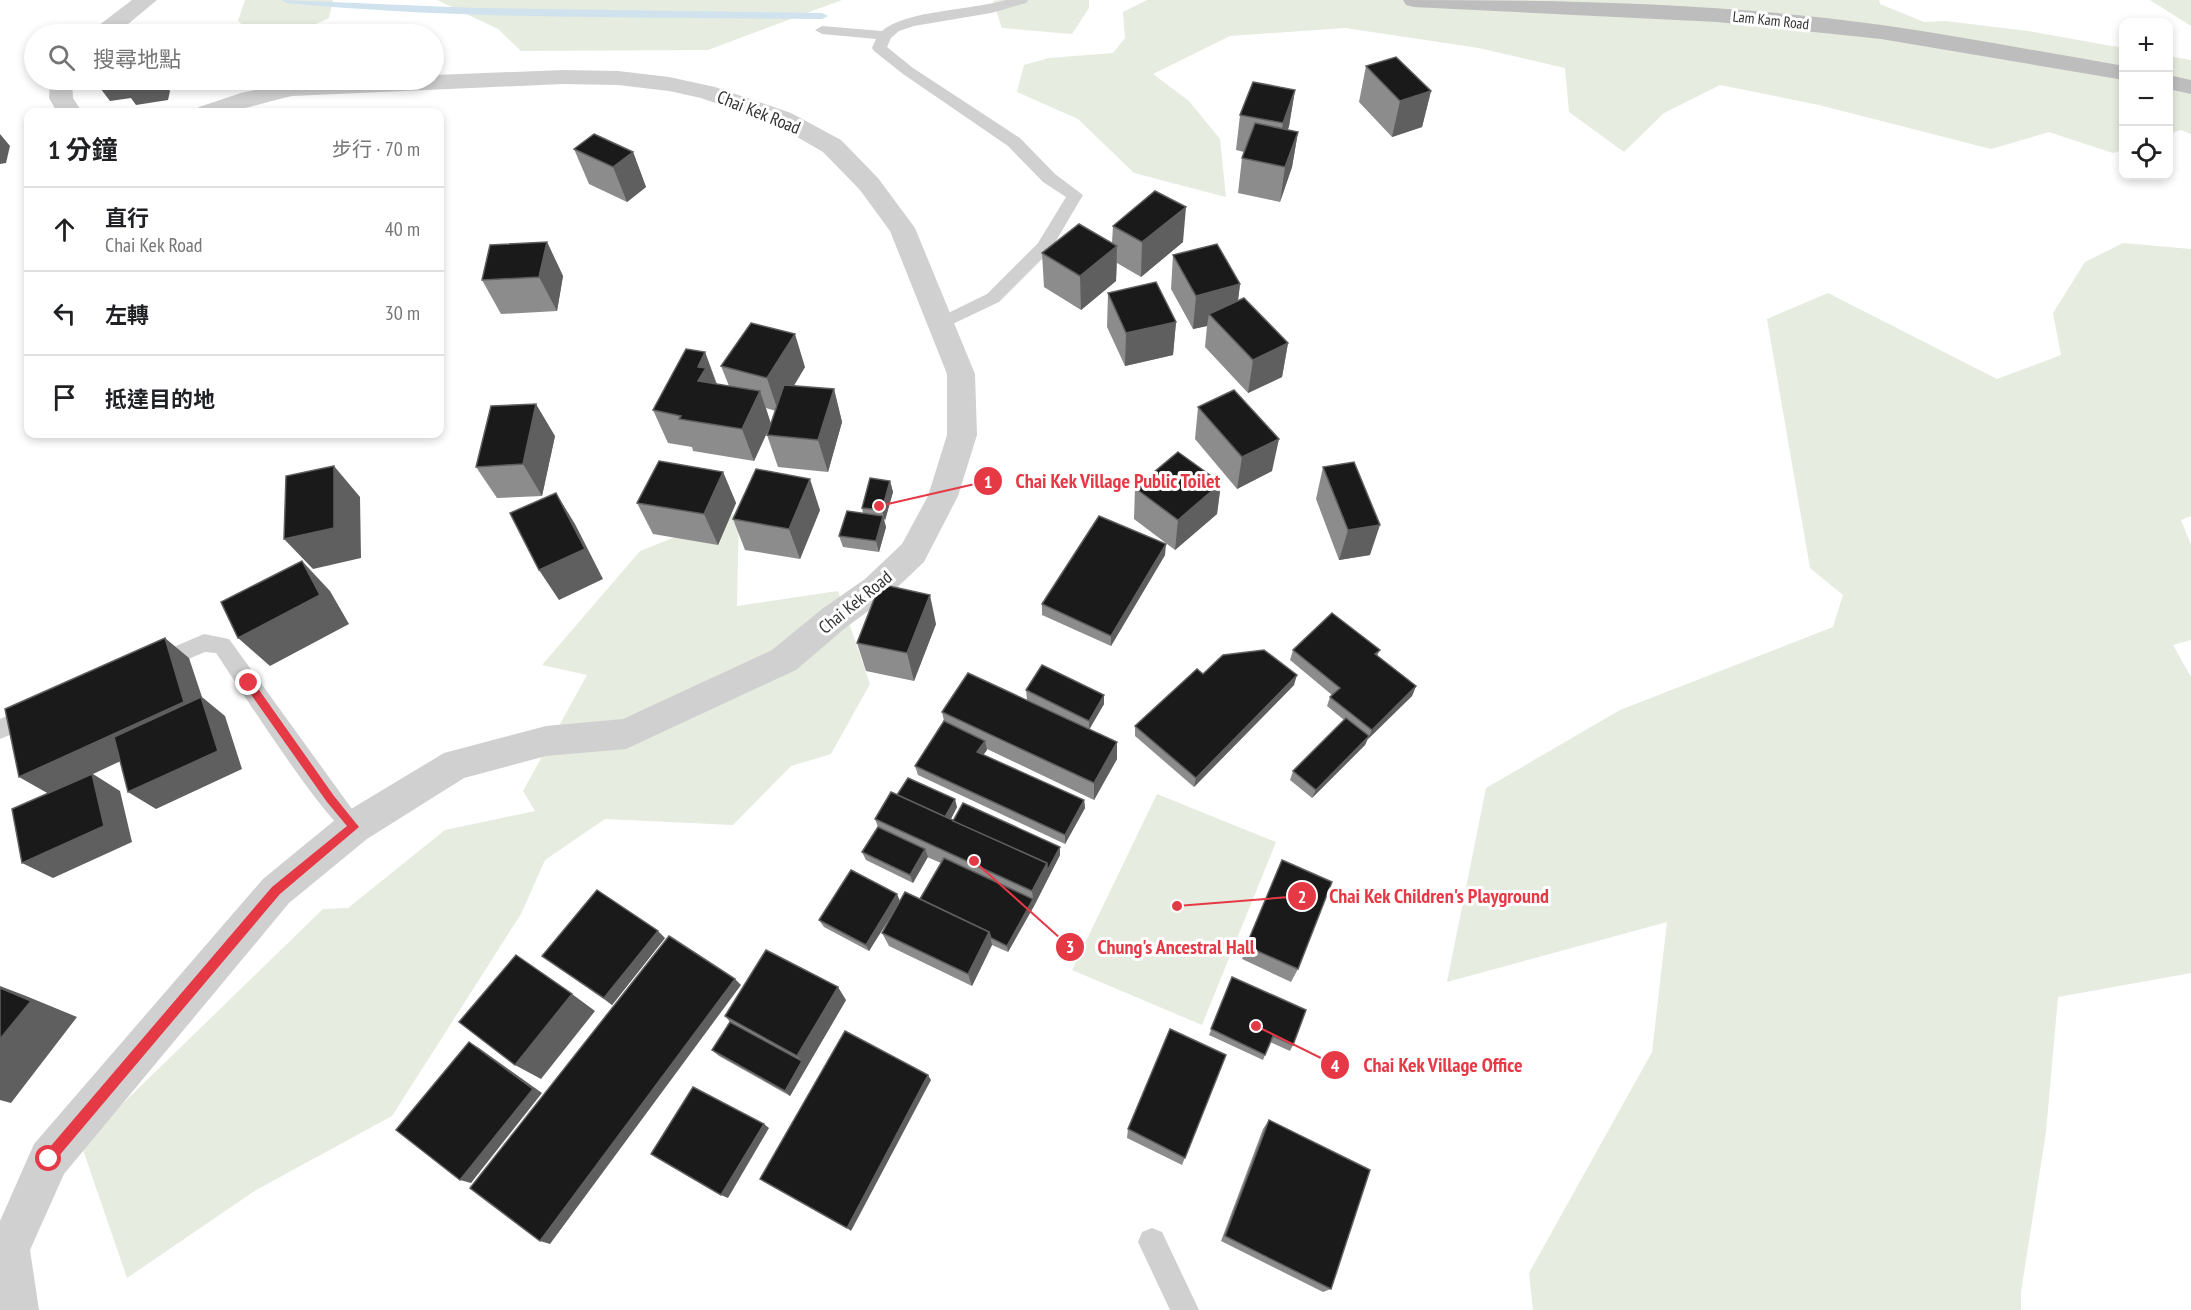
<!DOCTYPE html>
<html lang="zh-TW">
<head>
<meta charset="utf-8">
<style>
	body { margin:0; font-family:"PT Sans Narrow","Noto Sans TC",sans-serif; background:#f2f2f2; color:#202124 }
	.controls { position:absolute; right:18px; top:18px; display:grid; overflow:hidden; border-radius:12px; box-shadow:0 3px 9px #0003 }
	.controls button { width:54px; height:54px; display:grid; place-items:center; padding:0; border:0; border-bottom:2px solid #e0e0e0; background:#fff; color:#202124; font:30px sans-serif }
	.stop { position:absolute; width:18px; height:18px; margin:-14px; border:4px solid #e63946; border-radius:50%; background:#fff }
	.stop.end { background:#e63946; border-color:#fff; box-shadow:0 2px 6px #0008 }
	.list { margin:0; padding:0; list-style:none }
	h2 { display:flex; justify-content:space-between; align-items:center; height:78px; margin:0; padding:0 24px; font-size:26px }
	h2 small { font-size:20px; font-weight:400; color:#757577 }
	.list li { display:grid; grid-template-columns:39px 1fr auto; gap:18px; align-items:center; box-sizing:border-box; height:84px; padding:0 24px; border-top:2px solid #e0e0e0 }
	.list b { display:block; font-size:22px; white-space:nowrap }
	.list p { margin:0; font-size:20px; white-space:nowrap; color:#757577 }
	.list em { font-size:20px; font-style:normal; color:#757577 }
	.icon { flex:none; width:33px; height:33px; fill:none; stroke:currentColor; stroke-width:2; stroke-linecap:round; stroke-linejoin:round }
	.map { position:relative; flex:none; width:2191px; height:1310px; overflow:hidden }
	.search { position:absolute; background:#fff; box-shadow:0 3px 9px #0003; left:24px; top:24px; width:420px; height:66px; display:flex; align-items:center; gap:15px; box-sizing:border-box; padding:0 21px; border-radius:33px; color:#757577; font-size:22px }
	.panel { position:absolute; background:#fff; box-shadow:0 3px 9px #0003; left:24px; top:108px; width:420px; height:330px; border-radius:12px }
	.map>svg:first-child { display:block }
</style>
</head>
<body>
<div class="map">
<svg width="2191" height="1310" viewBox="0 0 2191 1310">
	<rect width="100%" height="100%" fill="#fff"/>
	<g fill="#e6ecdf">
		<path d="M245 0H333L329 18 294 34H253L238 21Z"/>
		<path d="M437 0H842L708 50 521 51 498 29Z"/>
		<path d="M1000 0H1089V8L1072 34 1002 28 993 1Z"/>
		<path d="M1147 0H1879L1880 4 1924 22 1946 21 2028 31 2123 48V150L2113 153 2049 132 1991 149 1819 105 1720 85 1664 113 1624 152 1569 112 1565 68 1479 48 1345 28 1230 36 1153 74 1189 101 1220 139 1226 197 1134 173 1078 119 1017 92 1024 65 1049 58 1113 53 1125 38 1123 12Z"/>
		<path d="M2150 0H2191V26Z"/>
		<path d="M2168 56 2191 60V134L2181 130 2169 134Z"/>
		<path d="M2123 243 2191 249V516L2181 520 2191 545V640L2173 645 2191 677V973L2058 997 2046 1132 2021 1292V1310H1533L1529 1273 1652 1052 1667 922 1447 982 1486 788 1620 710 1833 627 1843 595 1810 568 1767 319 1828 293 1997 379 2061 355 2053 313 2085 262Z"/>
		<path d="M739 512 737 606 838 591 870 684 831 754 791 766 733 825 605 819 545 860 521 914 392 1116 256 1190 127 1278 81 1144 323 909 348 908 445 830 535 811 523 791 587 675 542 665 640 551Z"/>
		<path d="M1157 794 1276 842 1202 1025 1072 970Z"/>
	</g>
	<g fill="none" stroke-linecap="round" stroke-linejoin="round">
		<path fill="#cfe2ee" fill-rule="evenodd" d="M281 0 475 8 822 13 828 16 822 19C644 17 465 20 287 3Z"/>
		<g fill="#d0d0d0" fill-rule="evenodd">
			<path d="M1006 0H1028L1026 3 991 13 914 26 899 31 891 38 887 47 913 68 1020 138 1055 174 1083 195 1050 251 999 302 940 330 934 328 931 324 934 320 987 294 1038 243 1066 197 1043 182 1008 146 903 74 874 51 872 48 876 39 822 34 815 30 822 26 882 31C906 10 973 10 1006 0Z"/>
			<path d="M204 634 229 639 365 827 362 834 354 838C328 828 238 685 216 653L205 652 155 673 148 670 144 664 148 658Z"/>
			<path d="M33 705 41 708 44 715 41 722 0 739V719Z"/>
			<path d="M1152 1228 1162 1232 1199 1310H1170L1138 1242 1142 1232Z"/>
		</g>
		<g fill="#d0d0d0" fill-rule="evenodd">
			<path d="M132 0H157L116 34H91L94 29Z"/>
			<path d="M563 70 618 71 669 77 715 87 791 113 841 140 878 178 915 228 975 374 977 435 958 496 924 562 887 597 844 629 796 670 626 749 546 756 464 778 367 839 289 903 64 1174 30 1250 39 1310H0V1221L34 1144 263 879 341 815 444 753 546 726 623 719 772 650 822 609 865 579 902 544 928 496 947 435V374L890 231 860 190 823 152 773 123 701 98 669 91 618 85 563 84 292 96C260 103 229 116 196 112L199 107 241 93 292 82 434 80V75Z"/>
			<path d="M50 80H72L73 98 82 112H57L49 98Z"/>
		</g>
		<g fill="#bdbdbd" fill-rule="evenodd">
			<path d="M1403 0C1563 0 1724 3 1882 25 1963 37 2043 52 2124 66V80L1881 39 1717 22 1414 7 1406 5Z"/>
			<path d="M2168 75 2191 80V94L2168 89Z"/>
		</g>
	</g>
	<g fill="#8c8c8c">
		<path d="M1366 66 1431 91 1422 127 1392 137 1359 102Z"/>
		<path d="M1295 90 1289 126 1288 130 1298 132 1292 167 1280 202 1238 193 1242 158 1244 152 1236 150 1240 115Z"/>
		<path d="M574 149 633 152 646 187 627 202 589 184Z"/>
		<path d="M1113 226 1183 242 1141 277 1117 263 1116 281 1081 310 1044 287 1042 253 1112 243Z"/>
		<path d="M547 242 563 276 557 311 501 314 482 280Z"/>
		<path d="M1173 255 1240 284 1238 300 1288 343 1282 377 1248 393 1205 347 1207 326 1193 329 1171 289Z"/>
		<path d="M1108 293 1176 322 1173 355 1125 366 1107 327Z"/>
		<path d="M705 352 717 384 729 386 721 366 805 367 794 386 834 389 842 422 828 472 778 467 767 435 776 411 766 408 771 424 754 461 693 451 692 447 668 443 653 410Z"/>
		<path d="M1198 407 1272 471 1237 489 1195 439Z"/>
		<path d="M555 436 542 496 497 498 476 467Z"/>
		<path d="M1323 467 1370 555 1339 560 1316 499Z"/>
		<path d="M723 472 736 503 718 545 653 534 637 503Z"/>
		<path d="M890 481 893 492 884 521 886 527 879 552 843 547 839 536 863 513 862 508Z"/>
		<path d="M1221 483 1217 514 1175 550 1134 519 1135 488Z"/>
		<path d="M820 510 800 559 745 550 733 519Z"/>
		<path d="M1165 555 1111 646 1042 615V604Z"/>
		<path d="M936 624 914 681 866 671 857 643Z"/>
		<path d="M1293 650H1380L1377 656 1416 686 1412 696 1368 739V738L1365 745 1312 798 1290 780 1293 771 1344 720 1327 706 1330 697 1332 695 1290 660Z"/>
		<path d="M1203 674 1294 685 1194 787 1135 736V726Z"/>
		<path d="M1026 690 1104 704 1089 729 1117 742V759L1094 800 987 749 983 755 1084 800 1085 808 1065 844 918 775 915 766 944 721 942 712 1027 700Z"/>
		<path d="M897 795 957 807 951 819 953 821 1060 847V855L1034 906 1008 952 992 945 972 986 889 946 882 933 897 907 869 951 824 927 819 920 900 901 920 899 941 863 927 857 913 883 866 860 862 852 878 827 875 819Z"/>
		<path d="M665 938 612 1005 542 956Z"/>
		<path d="M1246 946 1298 969 1291 982 1242 959Z"/>
		<path d="M1232 977 1293 1045 1290 1051 1270 1042 1263 1060 1209 1035Z"/>
		<path d="M846 1000 790 1096 719 1056 712 1050 730 1022 725 1016Z"/>
		<path d="M1226 1055 1182 1165 1127 1138 1128 1129Z"/>
		<path d="M1269 1120 1331 1289 1323 1292 1221 1241 1263 1129Z"/>
	</g>
	<g fill="#5f5f5f">
		<path d="M94 80H167L166 85 170 91 168 100 136 105 131 98 110 101Z"/>
		<path d="M1295 90 1289 126 1277 159 1283 123Z"/>
		<path d="M1431 91 1422 127 1392 137 1400 101Z"/>
		<path d="M1298 132 1292 167 1280 202 1285 167Z"/>
		<path d="M0 134 10 146 6 163 0 164Z"/>
		<path d="M633 152 646 187 627 202 613 167Z"/>
		<path d="M1186 207 1183 242 1141 277 1142 242Z"/>
		<path d="M547 242 563 276 557 311 539 277Z"/>
		<path d="M1117 246 1116 281 1081 310 1080 276Z"/>
		<path d="M1240 284 1236 318 1209 314 1207 326 1193 329 1196 296Z"/>
		<path d="M1176 322 1173 355 1125 366 1126 333Z"/>
		<path d="M795 334 805 367 778 411 767 378Z"/>
		<path d="M1288 343 1282 377 1248 393 1253 360Z"/>
		<path d="M705 352 717 386 698 381V367Z"/>
		<path d="M834 389 842 422 828 472 818 440Z"/>
		<path d="M760 391 771 424 754 461 742 429Z"/>
		<path d="M536 404 555 436 542 496 523 464Z"/>
		<path d="M1279 439 1272 471 1237 489 1242 457Z"/>
		<path d="M334 466 360 497 361 558 313 569 284 539Z"/>
		<path d="M723 472 736 503 718 545 704 514Z"/>
		<path d="M810 479 820 510 800 559 789 529Z"/>
		<path d="M890 481 893 492 885 521 882 510Z"/>
		<path d="M1221 483 1217 514 1175 550 1178 520Z"/>
		<path d="M556 493 575 524 603 579 559 600 539 570Z"/>
		<path d="M883 516 886 527 879 552 876 541Z"/>
		<path d="M1380 525 1370 555 1339 560 1348 530Z"/>
		<path d="M1166 544 1165 555 1111 646V636Z"/>
		<path d="M302 561 330 591 349 624 270 666 238 638Z"/>
		<path d="M930 595 936 624 914 681 907 653Z"/>
		<path d="M165 638 189 658 202 697 225 716 242 769 156 809 128 792 208 720 93 774 120 791 132 842 53 878 22 863 49 794 19 777Z"/>
		<path d="M1297 675 1294 685 1194 787 1196 778Z"/>
		<path d="M1416 686 1412 696 1368 739 1372 730Z"/>
		<path d="M1104 695V704L1089 730V721Z"/>
		<path d="M1369 736 1365 745 1312 798 1316 790Z"/>
		<path d="M985 741 987 750 979 761 977 752Z"/>
		<path d="M1117 742V759L1094 800V783Z"/>
		<path d="M955 799 957 807 945 830 942 822Z"/>
		<path d="M1084 800 1085 808 1065 844V835Z"/>
		<path d="M1060 847V855L1034 906 1032 891 1047 863Z"/>
		<path d="M925 849 928 857 913 883 910 875Z"/>
		<path d="M897 894 900 901 869 951 866 945Z"/>
		<path d="M1033 899 1034 906 1008 952 1007 946Z"/>
		<path d="M658 931 665 938 612 1005 604 998Z"/>
		<path d="M989 932 992 945 972 986 968 974Z"/>
		<path d="M735 979 741 985 550 1244 540 1241Z"/>
		<path d="M0 986 26 996 77 1017 11 1103 0 1100Z"/>
		<path d="M838 987 846 1000 790 1096 785 1091 802 1061 797 1056Z"/>
		<path d="M572 994 595 1011 541 1079 515 1065Z"/>
		<path d="M469 1042 479 1048 542 1093 471 1183 460 1180Z"/>
		<path d="M928 1075 931 1080 851 1231 847 1228Z"/>
		<path d="M764 1124 769 1128 728 1198 721 1195Z"/>
	</g>
	<g fill="#1a1a1a" stroke="#5f5f5f" stroke-width="1.5">
		<path d="M1396 57 1431 91 1400 101 1366 66Z"/>
		<path d="M1253 82 1295 90 1283 123 1240 115Z"/>
		<path d="M1255 123 1298 132 1285 167 1242 158Z"/>
		<path d="M594 134 633 152 613 167 574 149Z"/>
		<path d="M1155 191 1186 207 1142 242 1113 226Z"/>
		<path d="M1079 224 1117 246 1080 276 1042 253Z"/>
		<path d="M547 242 539 277 482 280 490 245Z"/>
		<path d="M1217 244 1240 284 1196 296 1173 255Z"/>
		<path d="M1156 282 1176 322 1126 333 1108 293Z"/>
		<path d="M1244 298 1288 343 1253 360 1209 314Z"/>
		<path d="M751 323 795 334 767 378 721 366Z"/>
		<path d="M686 349 705 352 698 367 706 368 698 381 760 391 742 429 679 419 681 416 653 410Z"/>
		<path d="M784 385 834 389 818 440 767 435Z"/>
		<path d="M1234 390 1279 439 1242 457 1198 407Z"/>
		<path d="M536 404 523 464 476 467 491 406Z"/>
		<path d="M1178 452 1221 483 1178 520 1135 488Z"/>
		<path d="M659 461 723 472 704 514 637 503Z"/>
		<path d="M1354 462 1380 525 1348 530 1323 467Z"/>
		<path d="M334 466V528L284 539 286 476Z"/>
		<path d="M756 469 810 479 789 529 733 519Z"/>
		<path d="M870 478 890 481 882 510 862 508Z"/>
		<path d="M556 493 585 549 539 570 510 513Z"/>
		<path d="M847 511 883 516 876 541 839 536Z"/>
		<path d="M1099 516 1166 544 1111 636 1042 604Z"/>
		<path d="M302 561 320 595 238 638 221 602Z"/>
		<path d="M880 584 930 595 907 653 857 643Z"/>
		<path d="M1332 613 1380 650 1375 654 1416 686 1372 730 1330 697 1340 688 1293 650Z"/>
		<path d="M165 638 184 702 19 777 5 709Z"/>
		<path d="M1264 650 1297 675 1196 778 1135 726 1197 669 1203 674 1223 655Z"/>
		<path d="M1042 665 1104 695 1089 721 1026 690Z"/>
		<path d="M968 673 1117 742 1094 783 942 712Z"/>
		<path d="M201 697 218 751 128 792 114 737Z"/>
		<path d="M1346 718 1369 736 1316 790 1293 771Z"/>
		<path d="M944 721 985 741 977 752 1084 800 1065 835 915 766Z"/>
		<path d="M92 774 104 826 22 863 12 809Z"/>
		<path d="M908 778 955 799 945 817 897 795Z"/>
		<path d="M891 792 1047 863 1032 891 875 819Z"/>
		<path d="M963 803 1060 847 1047 871V863L953 821Z"/>
		<path d="M878 827 925 849 910 875 862 852Z"/>
		<path d="M944 858 1033 899 1007 946 991 938 989 932 920 899Z"/>
		<path d="M1282 860 1332 882 1298 969 1246 946Z"/>
		<path d="M851 870 897 894 866 945 819 920Z"/>
		<path d="M597 890 658 931 604 998 542 956Z"/>
		<path d="M905 892 989 932 968 974 882 933Z"/>
		<path d="M669 936 735 979 540 1241 470 1188Z"/>
		<path d="M766 950 838 987 797 1056 725 1016Z"/>
		<path d="M516 955 572 994 515 1065 459 1022Z"/>
		<path d="M1232 977 1306 1010 1293 1045 1273 1036 1265 1055 1211 1029Z"/>
		<path d="M0 988 31 1001 0 1039Z"/>
		<path d="M730 1022 802 1061 785 1091 712 1050Z"/>
		<path d="M1170 1029 1226 1055 1185 1158 1128 1129Z"/>
		<path d="M845 1031 928 1075 847 1228 760 1179Z"/>
		<path d="M469 1042 533 1089 460 1180 396 1130Z"/>
		<path d="M693 1087 764 1124 721 1195 651 1154Z"/>
		<path d="M1269 1120 1370 1170 1331 1289 1225 1236Z"/>
	</g>
	<path fill="#e63946" d="M249 679 252 680 334 796 359 827 280 894 53 1163H44V1154L272 887 347 826 327 802 245 686 244 683Z"/>
	<g text-anchor="middle" dominant-baseline="central" stroke-width="6" stroke-linejoin="round" paint-order="stroke">
		<g font-size="15" fill="#333" stroke="#fff">
			<text transform="translate(1771 20) rotate(6)">Lam Kam Road</text>
		</g>
		<g font-size="18" fill="#333" stroke="#fff">
			<text transform="translate(759 112) rotate(22)">Chai Kek Road</text>
			<text transform="translate(855 602) rotate(-39)">Chai Kek Road</text>
		</g>
	</g>
	<path fill="none" stroke="#e63946" stroke-width="2" d="M879 506L988 481M1177 906L1302 896M974 861L1070 947M1256 1026L1335 1065"/>
	<g fill="#e63946" stroke="#fff" stroke-width="2">
		<circle cx="879" cy="506" r="6"/>
		<circle cx="1177" cy="906" r="6"/>
		<circle cx="974" cy="861" r="6"/>
		<circle cx="1256" cy="1026" r="6"/>
		<circle cx="988" cy="481" r="15"/>
		<circle cx="1302" cy="896" r="15"/>
		<circle cx="1070" cy="947" r="15"/>
		<circle cx="1335" cy="1065" r="15"/>
	</g>
	<g font-size="18" text-anchor="middle" font-weight="bold" fill="#fff">
		<text x="988" y="488">1</text>
		<text x="1302" y="903">2</text>
		<text x="1070" y="953">3</text>
		<text x="1335" y="1072">4</text>
	</g>
	<g font-size="20" text-anchor="middle" font-weight="bold" fill="#e63946" stroke="#fff" stroke-width="6" stroke-linejoin="round" paint-order="stroke">
		<text x="1118" y="488">Chai Kek Village Public Toilet</text>
		<text x="1439" y="903">Chai Kek Children's Playground</text>
		<text x="1176" y="954">Chung's Ancestral Hall</text>
		<text x="1443" y="1072">Chai Kek Village Office</text>
	</g>
</svg>
<div class="controls">
<button>+</button>
<button>−</button>
<button><svg class="icon" aria-label="locate" viewBox="0 0 24 24"><circle cx="12" cy="12" r="6"/><path d="M12 2v4M12 18v4M2 12h4M18 12h4"/></svg></button>
</div>
<div class="stop" style="left:49px;top:1159px"></div>
<div class="stop end" style="left:249px;top:683px"></div>
<div class="search"><svg class="icon" aria-label="search" viewBox="0 0 24 24"><circle cx="10" cy="10" r="6"/><path d="M15 15l6 6"/></svg>搜尋地點</div>
<section class="panel">
<h2>1 分鐘<small>步行 · 70 m</small></h2>
<ul class="list">
<li><svg class="icon" aria-label="ahead" viewBox="0 0 24 24"><path d="M12 20V5M6 11l6-6 6 6"/></svg><div><b>直行</b><p>Chai Kek Road</p></div><em>40 m</em></li>
<li><svg class="icon" aria-label="left" viewBox="0 0 24 24"><path d="M17 20v-9H6M10 6l-5 5 5 5"/></svg><div><b>左轉</b></div><em>30 m</em></li>
<li><svg class="icon" aria-label="arrive" viewBox="0 0 24 24"><path d="M6 21V4h12l-3 4 3 4H6"/></svg><div><b>抵達目的地</b></div></li>
</ul>
</section>
</div>
</body>
</html>
